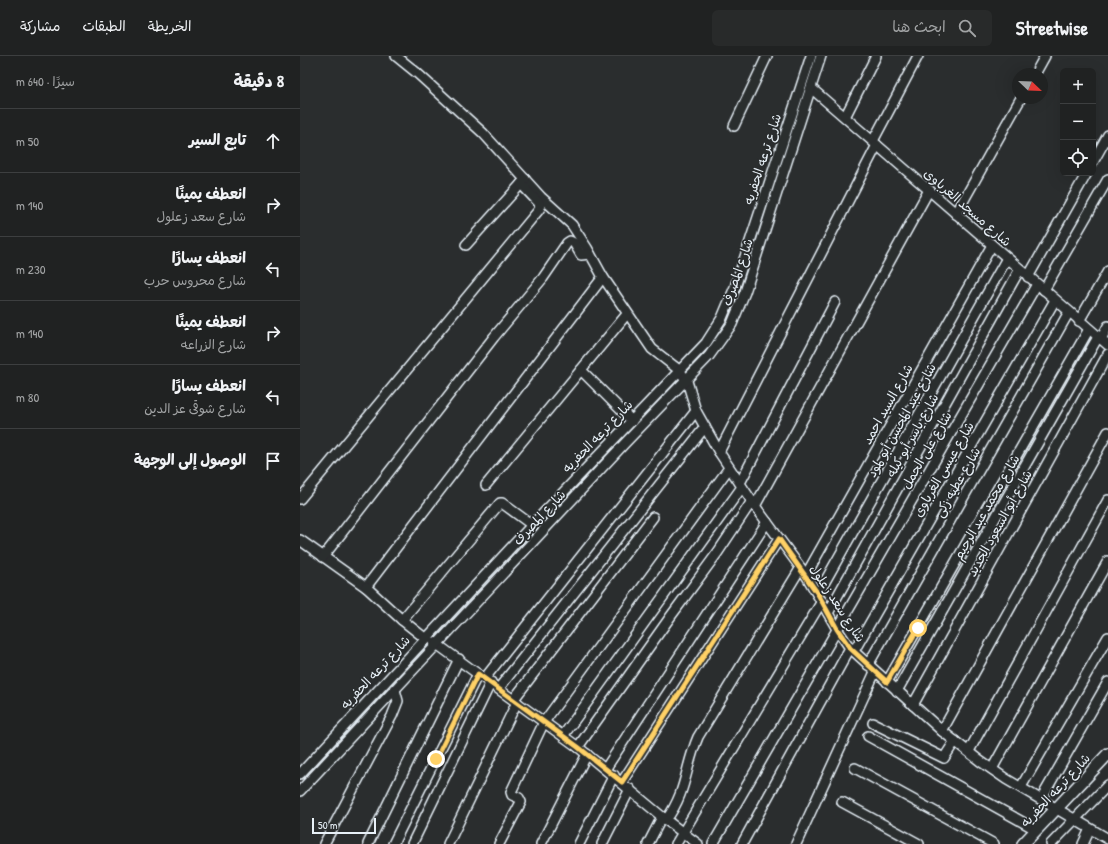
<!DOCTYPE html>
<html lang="ar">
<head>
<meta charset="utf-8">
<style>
	body { margin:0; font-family:"Patrick Hand","Playpen Sans Arabic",sans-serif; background:#282a2a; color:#f1f3f6; direction:rtl }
	.controls { position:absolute; right:12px; top:12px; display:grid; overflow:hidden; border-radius:6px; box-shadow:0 4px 16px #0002 }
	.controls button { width:36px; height:36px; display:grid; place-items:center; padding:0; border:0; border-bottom:1px solid #3d3f40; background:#202222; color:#f1f3f6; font:20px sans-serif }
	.compass { position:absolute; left:712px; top:12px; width:36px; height:36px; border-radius:50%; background:#202222; box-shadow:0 4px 16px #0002; rotate:113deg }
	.scale { position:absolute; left:12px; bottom:10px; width:64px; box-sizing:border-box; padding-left:4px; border:2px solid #e8f1f8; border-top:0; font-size:11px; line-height:14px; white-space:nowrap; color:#e8f1f8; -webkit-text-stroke:3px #2a2d2e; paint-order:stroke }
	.stop { position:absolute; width:12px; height:12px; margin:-9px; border:3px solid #ffd166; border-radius:50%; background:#fff }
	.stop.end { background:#ffd166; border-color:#fff; box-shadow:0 1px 4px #0008 }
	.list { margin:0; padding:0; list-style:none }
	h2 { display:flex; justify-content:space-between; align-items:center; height:52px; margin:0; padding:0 16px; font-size:17px }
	h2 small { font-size:13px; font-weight:400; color:#a2a4a5 }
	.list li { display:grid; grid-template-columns:26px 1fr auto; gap:12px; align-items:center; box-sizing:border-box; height:64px; padding:0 16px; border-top:1px solid #3d3f40 }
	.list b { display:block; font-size:15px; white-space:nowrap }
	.list p { margin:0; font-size:13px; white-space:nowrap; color:#a2a4a5 }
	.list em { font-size:13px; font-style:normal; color:#a2a4a5 }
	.icon { flex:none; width:22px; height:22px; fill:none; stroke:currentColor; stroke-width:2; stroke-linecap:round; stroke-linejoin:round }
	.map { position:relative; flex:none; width:808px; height:788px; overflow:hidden; direction:ltr }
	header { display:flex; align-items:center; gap:24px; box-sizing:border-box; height:56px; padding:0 20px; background:#202222; border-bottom:1px solid #3d3f40 }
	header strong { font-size:19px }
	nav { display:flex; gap:22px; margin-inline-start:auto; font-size:14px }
	.search { width:280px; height:36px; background:#282a2a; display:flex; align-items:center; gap:10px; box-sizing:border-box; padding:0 14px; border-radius:6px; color:#a2a4a5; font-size:15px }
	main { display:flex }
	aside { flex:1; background:#202222 }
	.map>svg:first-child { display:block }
</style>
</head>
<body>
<header>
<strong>Streetwise</strong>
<div class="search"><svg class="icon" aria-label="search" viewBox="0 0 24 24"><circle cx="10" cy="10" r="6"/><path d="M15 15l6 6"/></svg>ابحث هنا</div>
<nav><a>الخريطة</a><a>الطبقات</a><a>مشاركة</a></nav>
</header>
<main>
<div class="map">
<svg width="808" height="788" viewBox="0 0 808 788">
	<rect width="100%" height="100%" fill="#2a2d2e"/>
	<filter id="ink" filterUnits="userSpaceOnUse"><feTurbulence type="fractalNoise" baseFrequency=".025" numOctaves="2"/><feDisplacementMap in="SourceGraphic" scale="8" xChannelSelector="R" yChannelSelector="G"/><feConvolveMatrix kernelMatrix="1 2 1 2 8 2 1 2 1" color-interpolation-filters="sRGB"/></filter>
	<g filter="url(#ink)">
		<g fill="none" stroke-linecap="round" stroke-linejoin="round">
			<defs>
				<g id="minor">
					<path d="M96 0 117 17 183 77 241 141 272 169 287 192 303 221 352 293 379 314 387 325 396 355 419 396 455 450 506 519 537 573 550 592 642 675 680 705 706 723 808 783"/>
					<path d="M735 18 745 0"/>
					<path d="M511 32 808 289"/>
					<path d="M545 61 576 0"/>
					<path d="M434 70 467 0"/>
					<path d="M573 85 618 0"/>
					<path d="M793 106 808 79"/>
					<path d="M656 158 721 42"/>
					<path d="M166 189 221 128"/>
					<path d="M728 221 787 117"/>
					<path d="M744 234 808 123"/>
					<path d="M779 265 808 215"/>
					<path d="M801 283 808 270"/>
					<path d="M281 314 332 365"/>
					<path d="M419 396 577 89"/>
					<path d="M440 427 535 246"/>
					<path d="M186 429 327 258"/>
					<path d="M0 443 238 155 240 152 239 147 221 128 225 123"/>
					<path d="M455 450 629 134"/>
					<path d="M0 484 66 531 303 221"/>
					<path d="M23 501 194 281 243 222 267 187 270 185 274 187 281 199 290 198"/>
					<path d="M506 519 692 189"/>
					<path d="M66 531 102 564 126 583"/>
					<path d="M518 538 707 202"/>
					<path d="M528 557 720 213"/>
					<path d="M102 564 200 447H202L232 469"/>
					<path d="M134 586 278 691 366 764 398 788"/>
					<path d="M554 595 755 244"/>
					<path d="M568 609 769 256"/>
					<path d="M185 622 396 355"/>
					<path d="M587 626 789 273"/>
					<path d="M199 632 405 371"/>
					<path d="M597 635 798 281"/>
					<path d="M214 643 353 461"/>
					<path d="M613 649 808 298"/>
					<path d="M573 667 644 702 655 685"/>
					<path d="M642 675 808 376"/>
					<path d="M263 680 442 431"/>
					<path d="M568 680 737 774"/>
					<path d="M278 691 371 560 418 496 452 445"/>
					<path d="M669 695 808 444"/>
					<path d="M306 712 467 466"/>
					<path d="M555 712 694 788"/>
					<path d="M692 713 808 505"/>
					<path d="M0 718 232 469 406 287 422 262 435 231 511 0"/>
					<path d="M322 726 479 483"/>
					<path d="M721 731 808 581"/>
					<path d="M0 735 325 387 409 300 432 268 445 236 521 0"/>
					<path d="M741 743 808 626"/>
					<path d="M542 746 619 788"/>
					<path d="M366 764C387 736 385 711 398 681L500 513"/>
					<path d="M24 788 92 660 98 645 95 634"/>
					<path d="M68 788 159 603"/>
					<path d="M93 788 178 618"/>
					<path d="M112 788 191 626"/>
					<path d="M148 788 217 646"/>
					<path d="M199 788 221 746 219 742 212 739 211 736 244 666 429 412"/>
					<path d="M241 788 287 698"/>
					<path d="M279 788 314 719"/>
					<path d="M302 788 330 733"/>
					<path d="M348 788 362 761"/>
					<path d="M376 788 522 545"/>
					<path d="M413 788 737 228"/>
					<path d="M442 788 550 592"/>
					<path d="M496 788 575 616"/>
					<path d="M751 788 808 729"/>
					<path d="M783 788 790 773"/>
				</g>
				<path id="tertiary" d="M723 788 808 698"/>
			</defs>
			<use href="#minor" stroke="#e8f1f8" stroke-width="12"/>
			<use href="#tertiary" stroke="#e8f1f8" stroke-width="14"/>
			<use href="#minor" stroke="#2a2d2e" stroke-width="9"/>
			<use href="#tertiary" stroke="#2a2d2e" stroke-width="11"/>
		</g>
	</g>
	<g fill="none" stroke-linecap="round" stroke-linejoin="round" filter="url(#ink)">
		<path stroke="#ffd166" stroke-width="5" d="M136 703 178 618 278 691 322 726 479 483 518 538 537 573 550 592 587 626 618 572"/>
	</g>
	<g text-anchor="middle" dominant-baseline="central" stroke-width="3.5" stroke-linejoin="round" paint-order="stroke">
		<g font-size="13" fill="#e8f1f8" stroke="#2a2d2e">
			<text transform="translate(462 103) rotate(-72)">شارع ترعه الحفريه</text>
			<text transform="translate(668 151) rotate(41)">شارع مسجد الغرباوى</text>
			<text transform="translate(437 216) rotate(-71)">شارع المصرف</text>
			<text transform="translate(587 348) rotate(-61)">شارع السيد احمد</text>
			<text transform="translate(601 364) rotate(-61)">شارع عبد المحسن أبو لمود</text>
			<text transform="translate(612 379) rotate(-61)">شارع ياسر أبو كيله</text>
			<text transform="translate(297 380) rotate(-46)">شارع ترعه الحفريه</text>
			<text transform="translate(626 394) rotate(-60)">شارع على الجمل</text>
			<text transform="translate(643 413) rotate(-60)">شارع عيسى الغرباوى</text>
			<text transform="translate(657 426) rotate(-60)">شارع عطيه زكى</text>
			<text transform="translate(686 451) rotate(-60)">شارع محمد عبد الرحيم</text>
			<text transform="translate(239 461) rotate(-47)">شارع المصرف</text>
			<text transform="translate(699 467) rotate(-61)">شارع أبو السعود الجديد</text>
			<text transform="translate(538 547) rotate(57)">شارع سعد زعلول</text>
			<text transform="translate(75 616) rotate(-47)">شارع ترعه الحفريه</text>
			<text transform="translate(755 734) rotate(-47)">شارع ترعه الحفريه</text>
		</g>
	</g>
</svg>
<div class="controls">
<button>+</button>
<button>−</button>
<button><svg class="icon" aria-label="locate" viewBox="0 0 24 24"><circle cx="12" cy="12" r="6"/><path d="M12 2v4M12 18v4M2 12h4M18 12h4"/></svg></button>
</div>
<svg class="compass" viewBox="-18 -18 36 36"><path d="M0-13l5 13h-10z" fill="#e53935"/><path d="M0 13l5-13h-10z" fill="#a2a4a5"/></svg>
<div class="scale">50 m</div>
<div class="stop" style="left:618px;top:572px"></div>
<div class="stop end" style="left:136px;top:703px"></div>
</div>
<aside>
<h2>8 دقيقة<small>سيرًا · 640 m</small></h2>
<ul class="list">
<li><svg class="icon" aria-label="ahead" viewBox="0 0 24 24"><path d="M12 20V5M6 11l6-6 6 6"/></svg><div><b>تابع السير</b></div><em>50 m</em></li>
<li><svg class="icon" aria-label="right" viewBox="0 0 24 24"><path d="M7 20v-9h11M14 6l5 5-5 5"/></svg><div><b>انعطف يمينًا</b><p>شارع سعد زعلول</p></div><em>140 m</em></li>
<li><svg class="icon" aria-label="left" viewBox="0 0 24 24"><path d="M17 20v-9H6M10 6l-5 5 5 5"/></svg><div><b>انعطف يسارًا</b><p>شارع محروس حرب</p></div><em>230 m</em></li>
<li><svg class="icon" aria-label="right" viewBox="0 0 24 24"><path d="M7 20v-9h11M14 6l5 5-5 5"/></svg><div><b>انعطف يمينًا</b><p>شارع الزراعه</p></div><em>140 m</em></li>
<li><svg class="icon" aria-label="left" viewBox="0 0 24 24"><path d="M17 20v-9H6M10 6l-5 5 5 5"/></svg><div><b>انعطف يسارًا</b><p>شارع شوقى عز الدين</p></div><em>80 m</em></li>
<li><svg class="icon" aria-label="arrive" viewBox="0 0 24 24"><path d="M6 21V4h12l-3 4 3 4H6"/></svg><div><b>الوصول إلى الوجهة</b></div></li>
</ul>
</aside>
</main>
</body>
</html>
